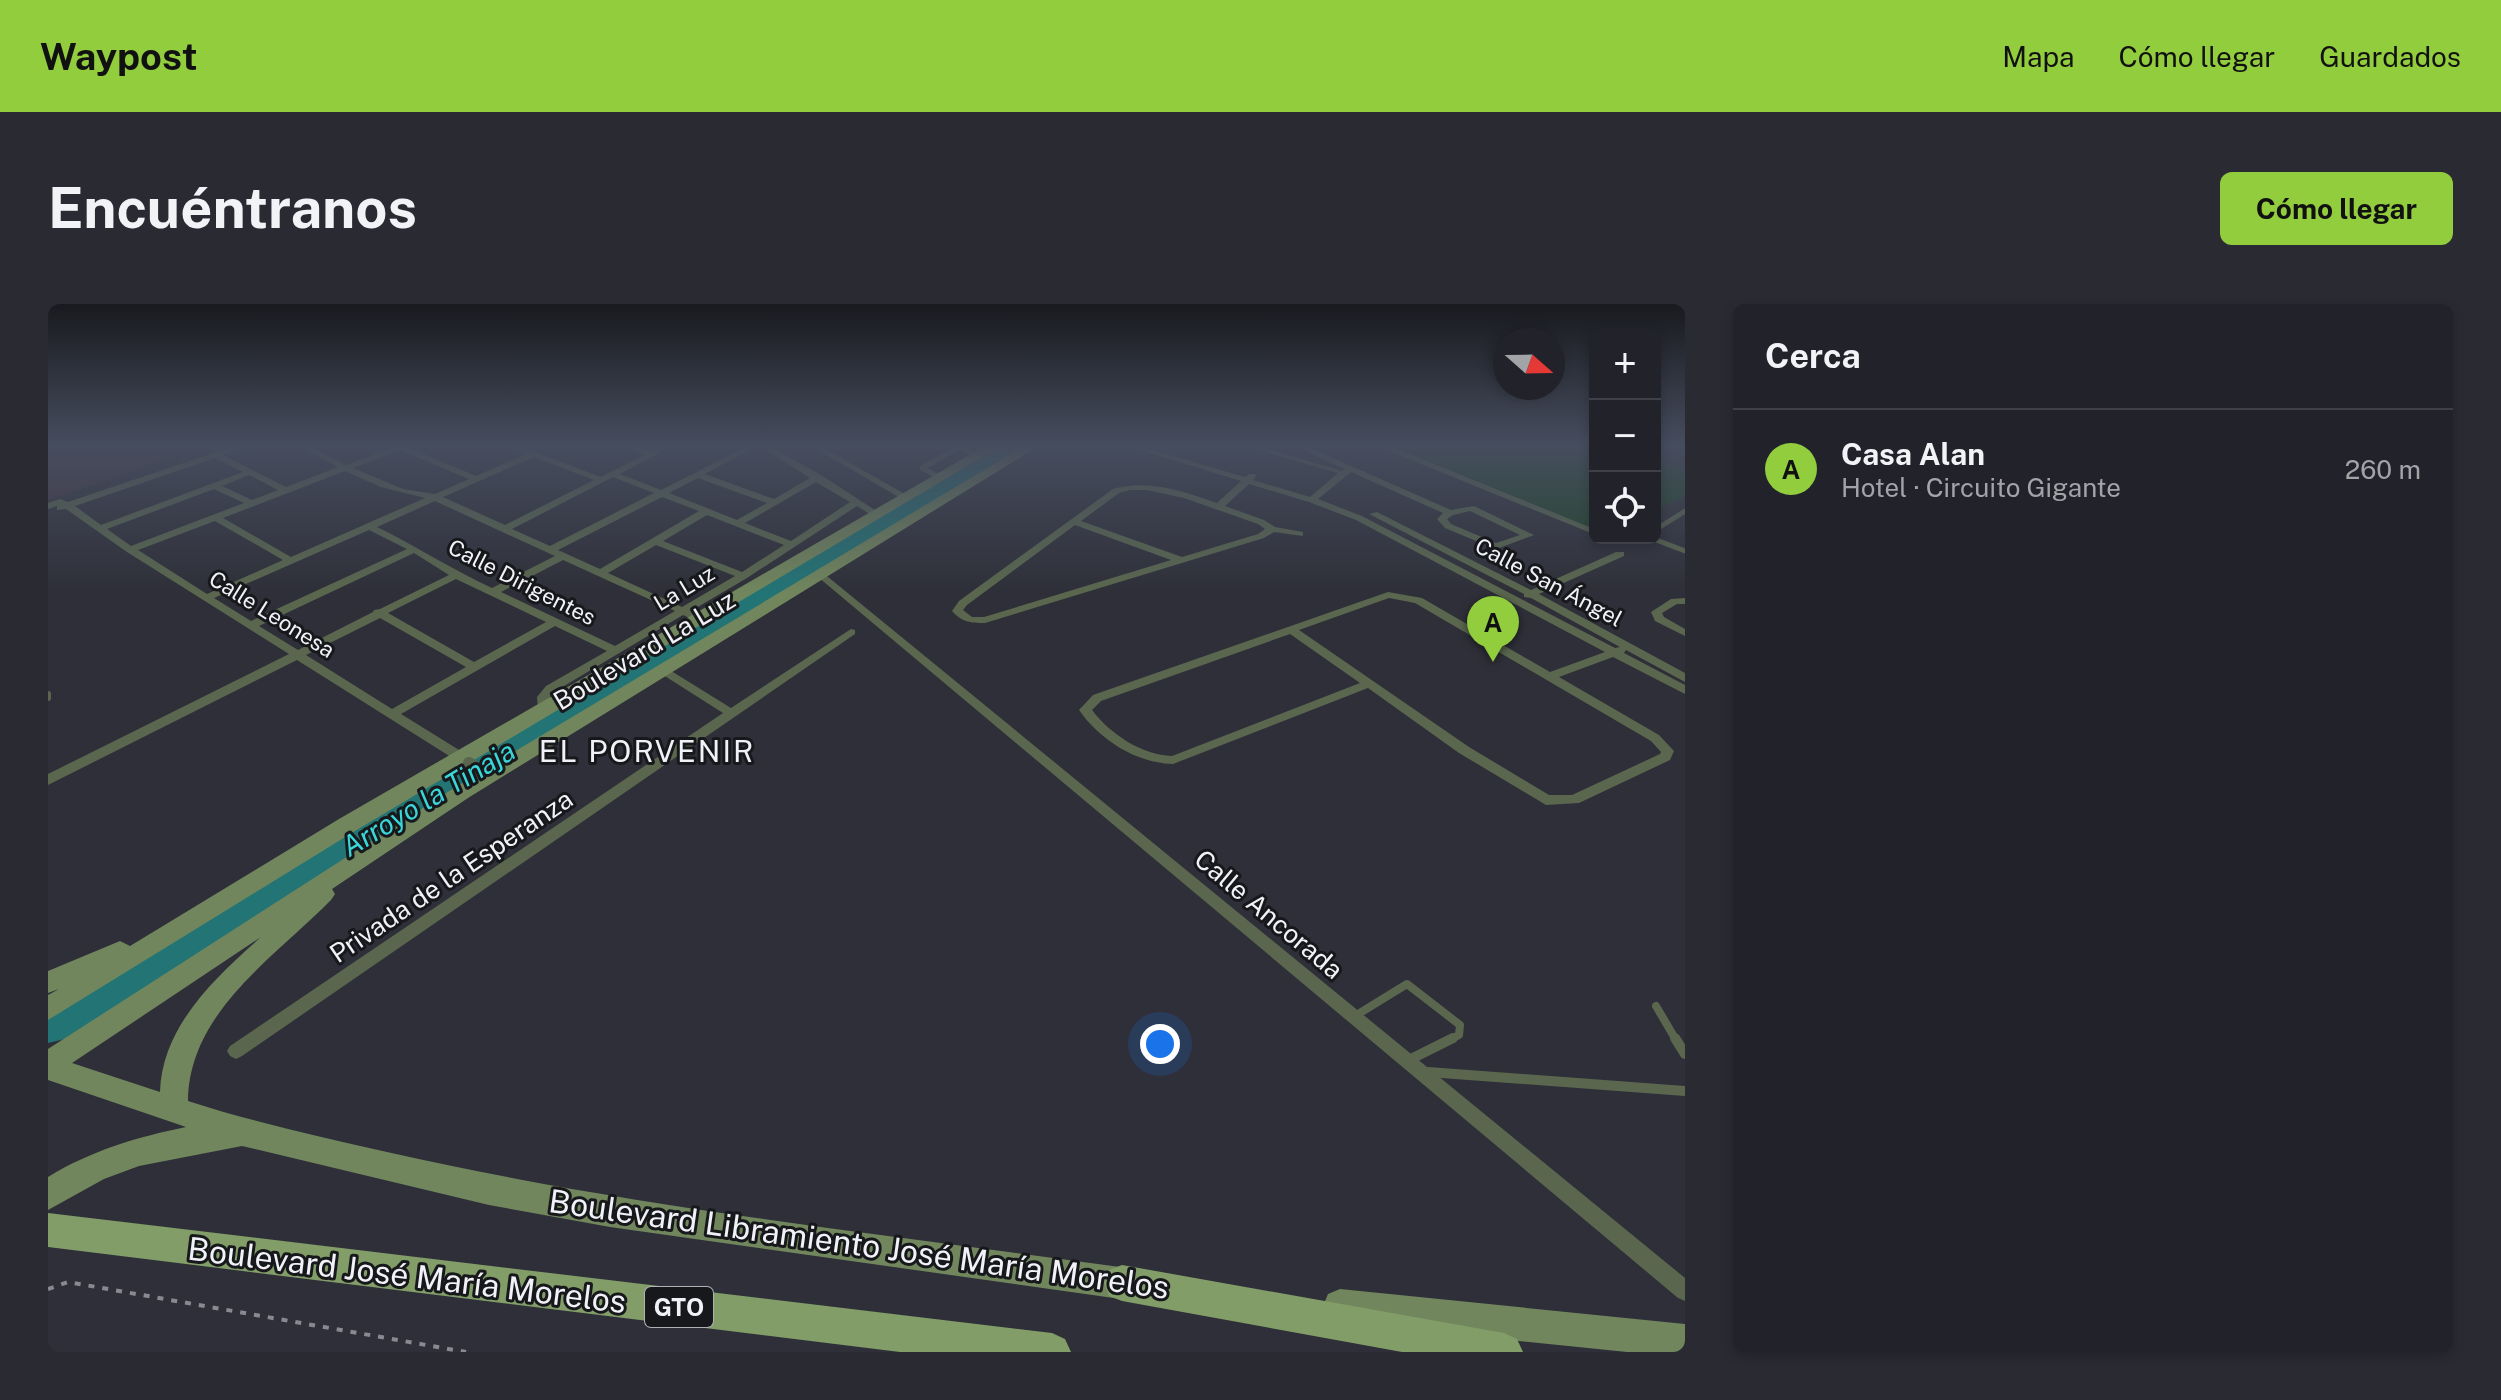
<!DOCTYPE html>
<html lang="es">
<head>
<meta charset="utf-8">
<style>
	body { margin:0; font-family:"Public Sans",sans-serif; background:#2a2b32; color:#f1f3f6 }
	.controls { position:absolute; right:24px; top:24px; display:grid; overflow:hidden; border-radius:12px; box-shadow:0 4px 12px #0003 }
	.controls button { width:72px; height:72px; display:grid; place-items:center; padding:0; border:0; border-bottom:2px solid #3f4047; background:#22232a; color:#f1f3f6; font:40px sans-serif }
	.compass { position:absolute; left:1445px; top:24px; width:72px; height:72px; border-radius:50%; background:#22232a; box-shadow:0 4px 12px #0003; rotate:110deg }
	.you { position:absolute; left:1112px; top:740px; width:28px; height:28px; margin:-20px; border:6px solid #fff; border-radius:50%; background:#1a73e8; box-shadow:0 0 0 12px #1a73e833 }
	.badge { display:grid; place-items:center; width:52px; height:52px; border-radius:50%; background:#92cd3e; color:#111; font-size:26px; font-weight:700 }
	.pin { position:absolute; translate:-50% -66px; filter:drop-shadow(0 2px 4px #0008) }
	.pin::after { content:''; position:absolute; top:42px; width:28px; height:24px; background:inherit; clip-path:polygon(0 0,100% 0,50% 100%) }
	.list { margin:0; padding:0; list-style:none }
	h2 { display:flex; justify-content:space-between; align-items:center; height:104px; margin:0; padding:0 32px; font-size:34px }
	h2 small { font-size:26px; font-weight:400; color:#a2a4a8 }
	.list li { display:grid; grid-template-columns:52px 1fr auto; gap:24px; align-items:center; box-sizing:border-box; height:120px; padding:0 32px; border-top:2px solid #3f4047 }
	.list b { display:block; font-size:30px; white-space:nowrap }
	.list p { margin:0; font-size:26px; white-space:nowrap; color:#a2a4a8 }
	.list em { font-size:26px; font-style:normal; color:#a2a4a8 }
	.icon { flex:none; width:44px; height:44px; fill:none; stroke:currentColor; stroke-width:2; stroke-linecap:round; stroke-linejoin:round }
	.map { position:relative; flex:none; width:1637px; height:1048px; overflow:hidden; border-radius:12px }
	header { display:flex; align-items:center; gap:48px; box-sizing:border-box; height:112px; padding:0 40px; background:#92cd3e; color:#111 }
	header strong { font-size:38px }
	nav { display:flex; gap:44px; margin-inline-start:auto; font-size:28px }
	.intro { display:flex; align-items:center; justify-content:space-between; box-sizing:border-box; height:192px; padding:0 48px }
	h1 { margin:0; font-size:56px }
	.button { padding:20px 36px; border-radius:12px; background:#92cd3e; color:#111; font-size:28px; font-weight:700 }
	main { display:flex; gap:48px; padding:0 48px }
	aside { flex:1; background:#22232a; border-radius:12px; box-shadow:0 4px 12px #0003 }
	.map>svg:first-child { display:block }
</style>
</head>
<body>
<header>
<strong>Waypost</strong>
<nav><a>Mapa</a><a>Cómo llegar</a><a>Guardados</a></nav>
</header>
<div class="intro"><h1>Encuéntranos</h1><a class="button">Cómo llegar</a></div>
<main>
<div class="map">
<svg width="1637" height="1048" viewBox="0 0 1637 1048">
	<rect width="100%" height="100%" fill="#2e2f38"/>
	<path fill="#41323f" d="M0 143H156L0 196Z"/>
	<g fill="#1d4525">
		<path d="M1346 143H1547V226Z"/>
		<path d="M1607 155 1637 165V192L1607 206Z"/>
	</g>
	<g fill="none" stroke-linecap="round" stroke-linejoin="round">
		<path fill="#227475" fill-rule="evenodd" d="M949 143H973L17 735 0 739V702Z"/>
		<path stroke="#898a91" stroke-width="4" stroke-dasharray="6 8" stroke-linecap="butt" d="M0 985 20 978 418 1048"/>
		<g stroke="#5a674e" stroke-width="5">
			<path d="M909 143 930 151"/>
			<path d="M1338 143 1547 228"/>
			<path d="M891 173 874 164 911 143"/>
			<path d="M1607 226 1637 207"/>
			<path d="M1564 234H1577"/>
			<path d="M1603 234 1637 247"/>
		</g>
		<path stroke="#5a674e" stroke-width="6" d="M0 390V394"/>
		<g stroke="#5a674e" stroke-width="8">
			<path d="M1608 702 1628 736"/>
			<path d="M1307 712 1359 680 1412 721 1411 731 1401 736"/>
		</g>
		<g stroke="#5a674e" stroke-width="10">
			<path d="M1627 734 1637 750"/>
			<path d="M1361 756 1405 734"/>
			<path d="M1380 768 1637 787"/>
		</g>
		<g fill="#5a674e" fill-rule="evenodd">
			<path d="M183 143H194L175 151 238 183 290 163 253 143H263L298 161 346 143H359L428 172 478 150 463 143H473L553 173 596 151 577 143H588L603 147 612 143H622L572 170 613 186 698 143H707L657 170 726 195 762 174 714 143H723L773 171 833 210 825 212 809 202 699 274 643 307 658 314V318H650L635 311 506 388 501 394 500 410 496 411 490 407 489 393 498 382 559 347 507 322 353 410 424 454 426 457 424 460H414L249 356 0 481V470L241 350 79 248 18 205 9 206V202L0 205V199L12 195 20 198ZM352 146 421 175 387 190 355 185 305 164ZM486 153 546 176 457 221 395 193ZM167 154 195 168 53 221 27 202ZM297 167 333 183 377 194 243 253 175 214ZM201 171 230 186 204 196 174 182ZM565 173 606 189 502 242 464 225ZM650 174 719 199 689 216 621 189ZM768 178 802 198 743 237 697 219ZM166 185 196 199 83 242 59 225ZM614 193 651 207 552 265 510 246ZM387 197 507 252 444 284C405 266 368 242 329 223ZM659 211 736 241 694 268 615 237ZM167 217 235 256 159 290 90 246ZM321 226 359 245 203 317 166 294ZM608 241 687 272 634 303 560 269ZM366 249 401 271 332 305 326 306 325 308 250 346 211 322ZM515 256 627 307 567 342 453 288ZM408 275 498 318 426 358 340 309ZM332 314 418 363 344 405 258 351Z"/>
			<path d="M765 143H774L862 193 854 195Z"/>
			<path d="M1083 143H1094L1197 173 1201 170H1207L1208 172 1205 176 1262 193 1290 169 1201 143H1213L1294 167 1296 165 1250 143H1260L1403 206 1426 202 1486 231 1451 244H1445L1397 224 1389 215 1395 209 1303 168 1270 195 1314 212 1567 344 1572 343 1483 294 1476 293V290L1321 210 1329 208 1483 286 1568 248H1576V252L1491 290 1637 369V378L1578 346 1576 349 1637 381V390L1565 353 1511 373 1611 431 1626 447 1622 456 1531 499 1498 501 1411 449 1320 384 1125 460C1088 459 1052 436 1031 406L1045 391 1340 288 1374 294 1502 368 1557 348 1308 216 1261 198 1201 180 1177 202 1216 216 1227 223 1255 228V232L1226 228 1216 234 937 319C922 319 914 318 904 307L911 297 1065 185C1100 175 1135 187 1169 199L1193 177ZM1082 186H1099L1136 194 1210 220 1217 225 1210 230 1134 253 1033 217 1071 189ZM1422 207 1472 231 1448 239 1403 220 1399 215 1405 211ZM1027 221 1123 256 936 313H924L915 306 919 301ZM1341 294 1367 299 1603 437 1613 448 1612 450 1524 491H1501L1421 443 1251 326ZM1242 330 1312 379 1124 452C1094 451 1062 430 1044 406L1053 397Z"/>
			<path d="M774 268 1637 974V997L1630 994 770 273 769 271Z"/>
			<path d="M1637 294V300H1629L1614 309 1616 313 1637 325V332L1607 317 1603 308 1623 295Z"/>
			<path d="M803 325 807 326V330L194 752 188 755 182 752 179 747 182 742 675 409 612 369V365H620L683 404Z"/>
		</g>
		<g fill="#71865d" fill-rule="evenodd">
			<path d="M935 143H951L307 527 0 716V691L11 685 0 689V667L72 637 82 642 291 515Z"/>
			<path d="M974 143H989L420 494 284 585 287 590 283 596C226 654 141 708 140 797 205 818 272 833 339 848 585 904 837 930 1087 965L1099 969 1103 981 1099 993 1087 997 562 923 441 901 194 842 91 862 56 875 0 906V873C42 847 89 833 138 823L0 776V745L406 484ZM213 633C167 674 114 722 112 788L24 759Z"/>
			<path d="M1292 985 1637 1020V1048H1579L1292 1019 1280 1014 1275 1002 1280 990Z"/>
		</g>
		<g fill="#829d68" fill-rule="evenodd">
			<path d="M0 909 1004 1029 1017 1035 1023 1048H852L0 943Z"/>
			<path d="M1074 961 1456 1029 1469 1035 1475 1048H1354L1074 997 1061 992 1056 979 1061 966Z"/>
		</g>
		<path stroke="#5a674e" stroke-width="12" d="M421 459 434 468"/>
	</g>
	<linearGradient id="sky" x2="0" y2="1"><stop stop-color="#191a1f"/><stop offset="0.49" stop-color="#464d5e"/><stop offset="1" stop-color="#464d5e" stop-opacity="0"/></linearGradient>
	<rect width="1637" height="289" fill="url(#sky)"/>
	<g text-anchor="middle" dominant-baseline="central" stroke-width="6" stroke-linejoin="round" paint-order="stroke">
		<g font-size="22" fill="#f1f2f7" stroke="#17181b">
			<text transform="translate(474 278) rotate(27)">Calle Dirigentes</text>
			<text transform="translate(1501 278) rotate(28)">Calle San Ángel</text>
			<text transform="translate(636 284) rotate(-31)">La Luz</text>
			<text transform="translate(224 310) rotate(32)">Calle Leonesa</text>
		</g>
		<rect fill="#17181b" stroke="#b0b1b5" stroke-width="2" x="597" y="983" width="68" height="40" rx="6"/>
		<g font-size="24" font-weight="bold" fill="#f1f2f7">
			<text x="631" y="1003">GTO</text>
		</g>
		<g font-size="26" fill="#f1f2f7" stroke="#17181b">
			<text transform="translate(596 346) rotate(-31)">Boulevard La Luz</text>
			<text transform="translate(403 572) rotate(-34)">Privada de la Esperanza</text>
			<text transform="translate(1221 610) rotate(40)">Calle Ancorada</text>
		</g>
		<g font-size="28" font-style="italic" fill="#3ad7da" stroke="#17181b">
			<text transform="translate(380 494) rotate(-31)">Arroyo la Tinaja</text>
		</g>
		<g font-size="30" letter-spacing="2" fill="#f1f2f7" stroke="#17181b">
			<text x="599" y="447">EL PORVENIR</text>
		</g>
		<g font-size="32" fill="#f1f2f7" stroke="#17181b">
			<text transform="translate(811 940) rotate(8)">Boulevard Libramiento José María Morelos</text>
			<text transform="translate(359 971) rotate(7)">Boulevard José María Morelos</text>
		</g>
	</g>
</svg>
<div class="controls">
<button>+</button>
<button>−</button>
<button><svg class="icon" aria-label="locate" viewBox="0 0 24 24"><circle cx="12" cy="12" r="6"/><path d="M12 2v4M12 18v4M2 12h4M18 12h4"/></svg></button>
</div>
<svg class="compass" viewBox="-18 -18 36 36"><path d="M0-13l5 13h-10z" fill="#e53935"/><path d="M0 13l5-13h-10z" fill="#a2a4a8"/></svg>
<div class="you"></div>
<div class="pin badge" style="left:1445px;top:358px">A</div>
</div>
<aside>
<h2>Cerca<small></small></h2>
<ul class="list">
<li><span class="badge">A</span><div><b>Casa Alan</b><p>Hotel · Circuito Gigante</p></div><em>260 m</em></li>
</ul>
</aside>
</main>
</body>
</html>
